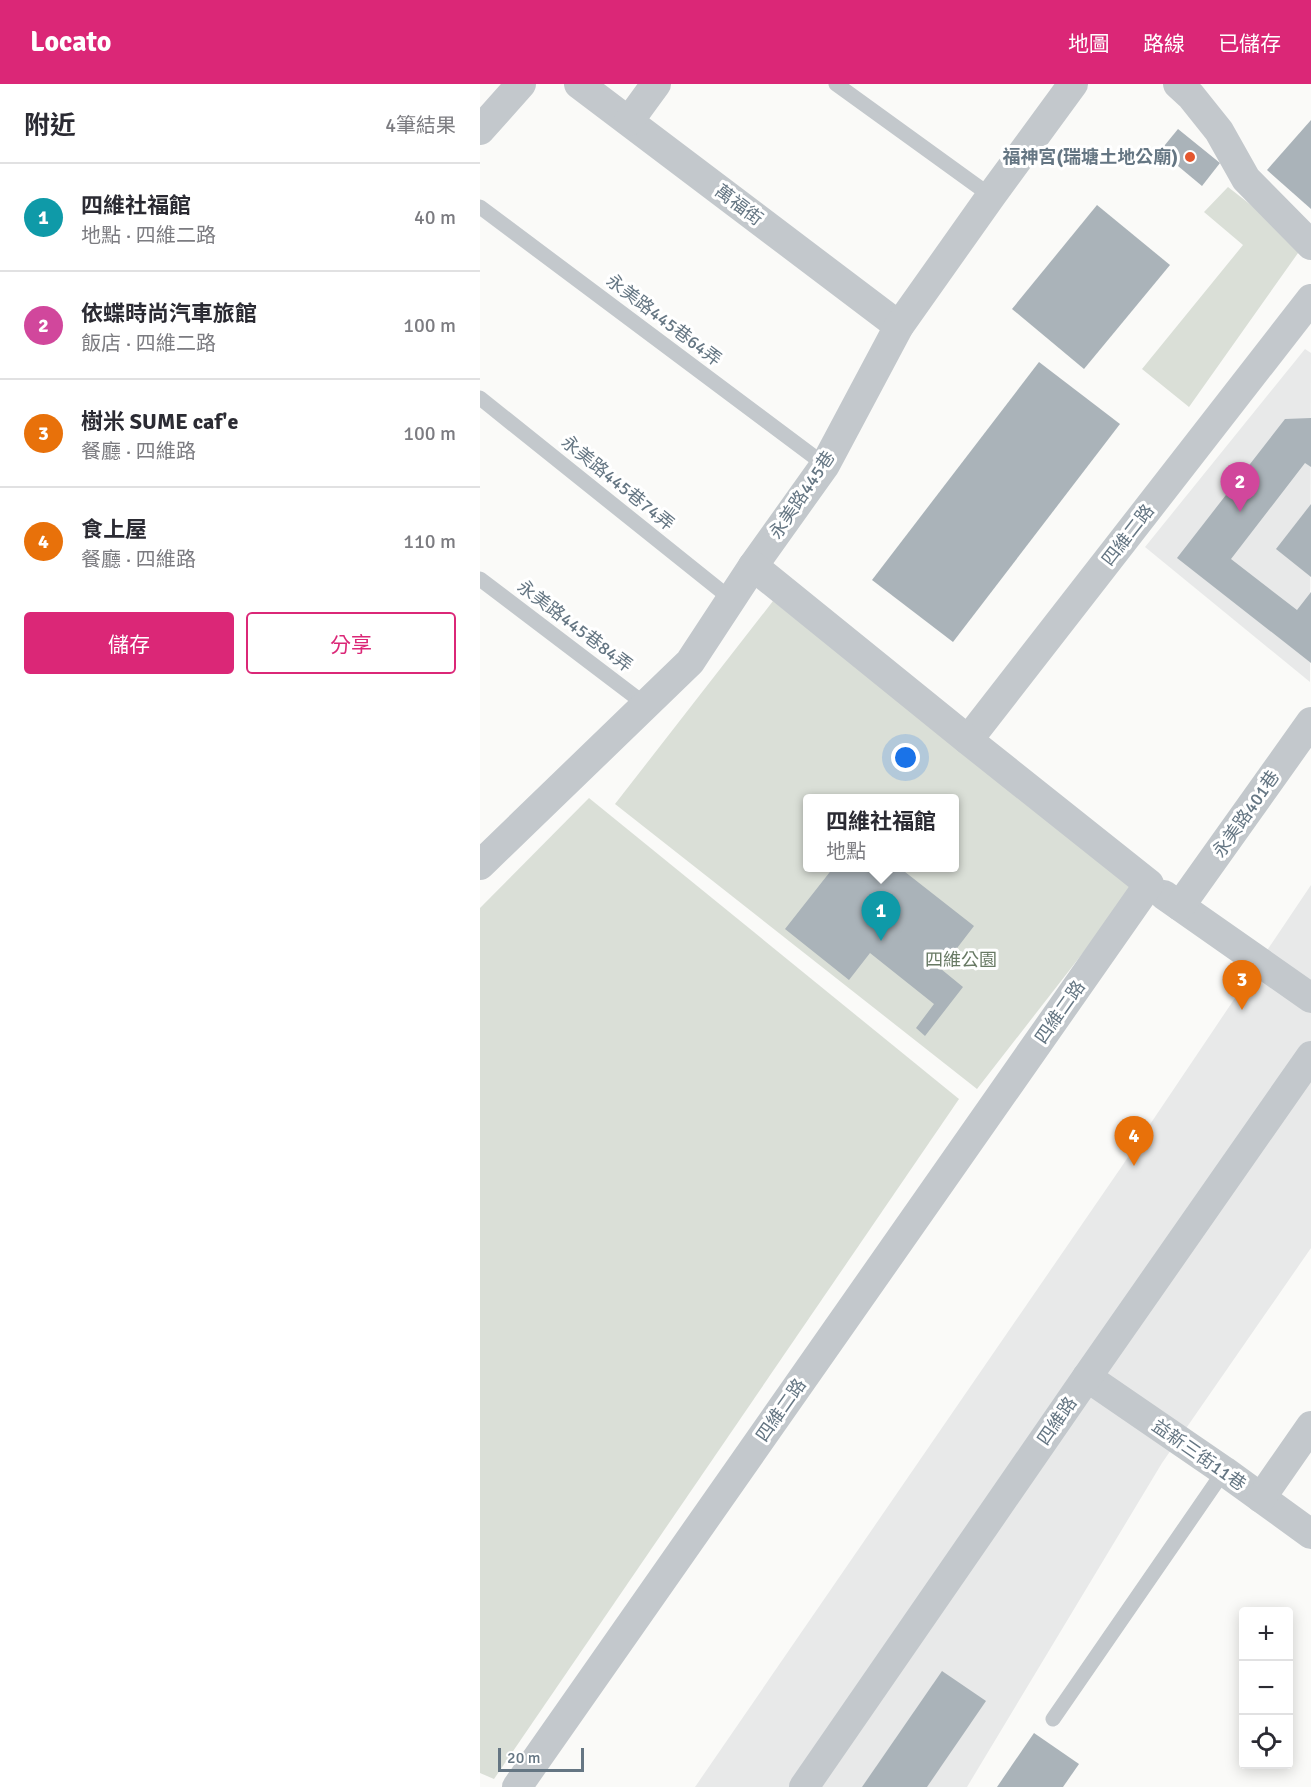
<!DOCTYPE html>
<html lang="zh-TW">
<head>
<meta charset="utf-8">
<style>
	body { margin:0; font-family:Signika,"Noto Sans TC",sans-serif; background:#f2f2f3; color:#2b2b33 }
	.controls { position:absolute; right:18px; bottom:18px; display:grid; overflow:hidden; border-radius:6px; box-shadow:0 3px 15px #0003 }
	.controls button { width:54px; height:54px; display:grid; place-items:center; padding:0; border:0; border-bottom:2px solid #e1e1e2; background:#fff; color:#2b2b33; font:30px sans-serif }
	.scale { position:absolute; left:18px; bottom:15px; width:86px; box-sizing:border-box; padding-left:6px; border:3px solid #657683; border-top:0; font-size:16px; line-height:21px; white-space:nowrap; color:#657683; -webkit-text-stroke:4px #fff; paint-order:stroke }
	.you { position:absolute; left:426px; top:674px; width:21px; height:21px; margin:-15px; border:4px solid #fff; border-radius:50%; background:#1a73e8; box-shadow:0 0 0 9px #1a73e833 }
	.badge { display:grid; place-items:center; width:39px; height:39px; border-radius:50%; background:#db2777; color:#fff; font-size:20px; font-weight:700 }
	.pin { position:absolute; translate:-50% -50px; filter:drop-shadow(0 2px 3px #0008) }
	.pin::after { content:''; position:absolute; top:32px; width:21px; height:18px; background:inherit; clip-path:polygon(0 0,100% 0,50% 100%) }
	.popup { position:absolute; left:323px; top:710px; width:156px; height:78px; box-sizing:border-box; display:grid; place-content:center; border-radius:6px; background:#fff; filter:drop-shadow(0 2px 4px #0005); font-size:20px; white-space:nowrap; color:#7c7c81 }
	.popup b { font-size:22px; color:#2b2b33 }
	.popup::after { content:''; position:absolute; left:50%; top:100%; margin-left:-12px; border:12px solid transparent; border-top-color:#fff }
	.list { margin:0; padding:0; list-style:none }
	h2 { display:flex; justify-content:space-between; align-items:center; height:78px; margin:0; padding:0 24px; font-size:26px }
	h2 small { font-size:20px; font-weight:400; color:#7c7c81 }
	.list li { display:grid; grid-template-columns:39px 1fr auto; gap:18px; align-items:center; box-sizing:border-box; height:108px; padding:0 24px; border-top:2px solid #e1e1e2 }
	.list b { display:block; font-size:22px; white-space:nowrap }
	.list p { margin:0; font-size:20px; white-space:nowrap; color:#7c7c81 }
	.list em { font-size:20px; font-style:normal; color:#7c7c81 }
	.actions { display:flex; gap:12px; padding:18px 24px }
	.actions a { flex:1; padding:14px 0; border:2px solid #db2777; border-radius:6px; text-align:center; font-size:21px; color:#db2777 }
	.actions .main { background:#db2777; color:#fff }
	.icon { flex:none; width:33px; height:33px; fill:none; stroke:currentColor; stroke-width:2; stroke-linecap:round; stroke-linejoin:round }
	.map { position:relative; flex:none; width:831px; height:1703px; overflow:hidden }
	header { display:flex; align-items:center; gap:36px; box-sizing:border-box; height:84px; padding:0 30px; background:#db2777; color:#fff }
	header strong { font-size:28px }
	nav { display:flex; gap:33px; margin-inline-start:auto; font-size:21px }
	main { display:flex }
	aside { flex:1; background:#fff }
	.map>svg:first-child { display:block }
</style>
</head>
<body>
<header>
<strong>Locato</strong>
<nav><a>地圖</a><a>路線</a><a>已儲存</a></nav>
</header>
<main>
<aside>
<h2>附近<small>4筆結果</small></h2>
<ul class="list">
<li><span class="badge" style="background:#0f9aa8">1</span><div><b>四維社福館</b><p>地點 · 四維二路</p></div><em>40 m</em></li>
<li><span class="badge" style="background:#d1479c">2</span><div><b>依蝶時尚汽車旅館</b><p>飯店 · 四維二路</p></div><em>100 m</em></li>
<li><span class="badge" style="background:#e8710a">3</span><div><b>樹米 SUME caf'e</b><p>餐廳 · 四維路</p></div><em>100 m</em></li>
<li><span class="badge" style="background:#e8710a">4</span><div><b>食上屋</b><p>餐廳 · 四維路</p></div><em>110 m</em></li>
</ul>
<div class="actions"><a class="main">儲存</a><a>分享</a></div>
</aside>
<div class="map">
<svg width="831" height="1703" viewBox="0 0 831 1703">
	<rect width="100%" height="100%" fill="#fafaf8"/>
	<g fill="#e8e9e9">
		<path d="M825 265 831 269 830 598 665 463Z"/>
		<path d="M831 801V1164L682 1379 487 1703H215L640 1085Z"/>
	</g>
	<g fill="#dadfd7" fill-rule="evenodd">
		<path d="M748 103 823 162 709 323 662 285 763 161 724 128Z"/>
		<path d="M293 517 655 802 497 1005 135 720ZM328 714H474V784H328Z"/>
		<path d="M109 714 479 1015 14 1695 0 1689V824Z"/>
	</g>
	<g fill="#aab3b9">
		<path d="M831 36V125L787 86Z"/>
		<path d="M698 45 740 79 722 102 680 67Z"/>
		<path d="M617 121 690 181 604 285 532 225Z"/>
		<path d="M559 278 640 340 473 558 392 496Z"/>
		<path d="M831 334V383L825 379 751 475 817 526 831 508V579L697 474 805 335Z"/>
		<path d="M831 420V493L796 465Z"/>
		<path d="M353 784H420L494 842 461 885 483 903 445 952 436 944 454 920 390 869 369 896 305 845Z"/>
		<path d="M462 1587 506 1617 447 1703H382Z"/>
		<path d="M554 1649 599 1680 583 1703H517Z"/>
	</g>
	<g fill="none" stroke-linecap="round" stroke-linejoin="round">
		<g stroke="#c3c8cc" stroke-width="15">
			<path d="M356 0 511 112"/>
			<path d="M0 123 345 381"/>
			<path d="M0 314 251 515"/>
			<path d="M0 495 166 621"/>
			<path d="M573 1635 744 1387"/>
		</g>
		<g stroke="#c3c8cc" stroke-width="30">
			<path d="M99 0 419 242"/>
			<path d="M698 0 711 12 739 47 766 95 831 161"/>
			<path d="M149 37 176 0"/>
			<path d="M0 46 41 0"/>
			<path d="M488 656 831 215"/>
			<path d="M0 781 210 578 273 482 345 381 419 242 511 112 593 0"/>
			<path d="M684 811 831 914"/>
			<path d="M700 822 831 638"/>
			<path d="M607 1293 744 1387 831 1450"/>
			<path d="M781 1414 831 1342"/>
			<path d="M37 1703 669 800 488 656 273 482"/>
			<path d="M324 1703 607 1293 831 972"/>
		</g>
	</g>
	<circle fill="#e4572e" stroke="#fff" stroke-width="2" cx="710" cy="73" r="6"/>
	<g text-anchor="middle" dominant-baseline="central" stroke-width="6" stroke-linejoin="round" paint-order="stroke">
		<g font-size="18" font-weight="bold" fill="#657683" stroke="#fff" text-anchor="end">
			<text x="698" y="73">福神宮(瑞塘土地公廟)</text>
		</g>
		<g font-size="18" fill="#657683" stroke="#fff">
			<text transform="translate(259 121) rotate(37)">萬福街</text>
			<text transform="translate(184 236) rotate(37)">永美路445巷64弄</text>
			<text transform="translate(138 399) rotate(39)">永美路445巷74弄</text>
			<text transform="translate(322 411) rotate(-56)">永美路445巷</text>
			<text transform="translate(648 451) rotate(-52)">四維二路</text>
			<text transform="translate(95 542) rotate(37)">永美路445巷84弄</text>
			<text transform="translate(766 730) rotate(-55)">永美路401巷</text>
			<text transform="translate(580 928) rotate(-55)">四維二路</text>
			<text transform="translate(301 1326) rotate(-55)">四維二路</text>
			<text transform="translate(577 1337) rotate(-55)">四維路</text>
			<text transform="translate(719 1371) rotate(35)">益新三街11巷</text>
		</g>
		<g font-size="18" fill="#687a64" stroke="#fff">
			<text x="481" y="876">四維公園</text>
		</g>
	</g>
</svg>
<div class="controls">
<button>+</button>
<button>−</button>
<button><svg class="icon" aria-label="locate" viewBox="0 0 24 24"><circle cx="12" cy="12" r="6"/><path d="M12 2v4M12 18v4M2 12h4M18 12h4"/></svg></button>
</div>
<div class="scale">20 m</div>
<div class="you"></div>
<div class="pin badge" style="left:401px;top:857px;background:#0f9aa8">1</div>
<div class="popup"><b>四維社福館</b>地點</div>
<div class="pin badge" style="left:760px;top:428px;background:#d1479c">2</div>
<div class="pin badge" style="left:762px;top:926px;background:#e8710a">3</div>
<div class="pin badge" style="left:654px;top:1082px;background:#e8710a">4</div>
</div>
</main>
</body>
</html>
